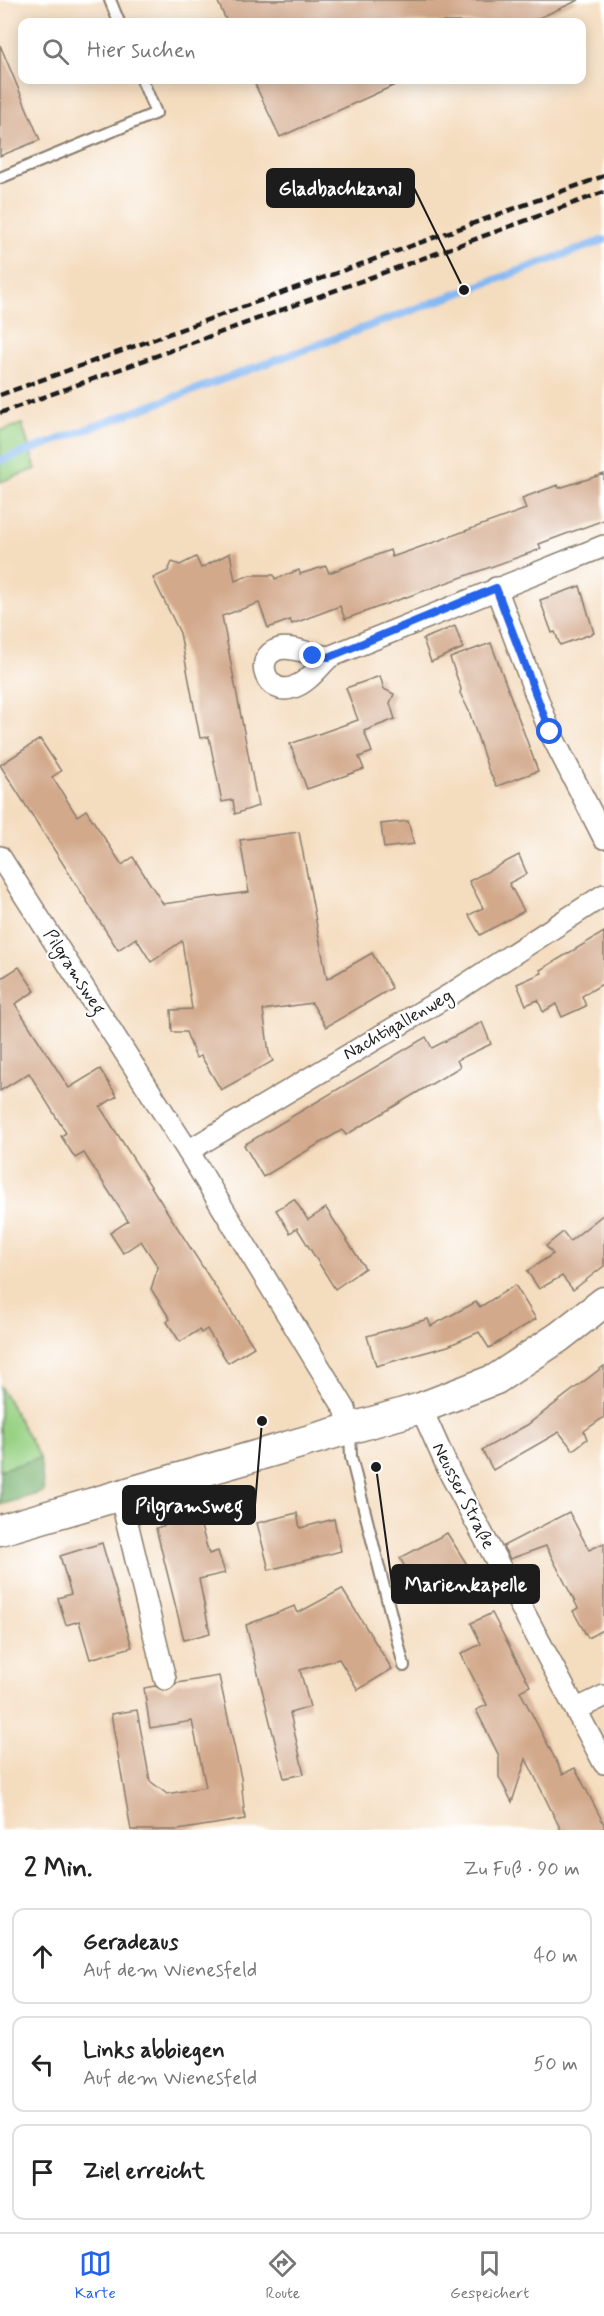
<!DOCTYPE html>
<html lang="de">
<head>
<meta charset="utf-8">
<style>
	body { margin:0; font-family:Mynerve,sans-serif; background:#f6f6f6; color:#222 }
	.stop { position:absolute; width:18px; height:18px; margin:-14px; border:4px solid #2563eb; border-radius:50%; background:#fff }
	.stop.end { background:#2563eb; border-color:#fff; box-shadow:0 2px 6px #0008 }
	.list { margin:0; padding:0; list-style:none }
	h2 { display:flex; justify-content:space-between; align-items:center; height:78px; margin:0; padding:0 24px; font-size:26px }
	h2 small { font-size:20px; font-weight:400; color:#767676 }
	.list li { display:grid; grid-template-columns:39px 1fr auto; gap:18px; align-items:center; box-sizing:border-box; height:96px; margin:0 12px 12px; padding:0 12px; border:2px solid #e0e0e0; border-radius:12px }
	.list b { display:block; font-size:22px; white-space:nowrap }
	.list p { margin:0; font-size:20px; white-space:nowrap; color:#767676 }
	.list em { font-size:20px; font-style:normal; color:#767676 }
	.icon { flex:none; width:33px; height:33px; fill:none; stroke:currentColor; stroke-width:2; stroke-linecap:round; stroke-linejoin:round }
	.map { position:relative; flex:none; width:604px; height:1830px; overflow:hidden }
	.search { position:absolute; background:#fff; box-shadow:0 3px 15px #0003; left:18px; right:18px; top:18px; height:66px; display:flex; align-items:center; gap:15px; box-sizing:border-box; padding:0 21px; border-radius:12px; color:#767676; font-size:22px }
	.sheet { height:402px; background:#fff }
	nav { display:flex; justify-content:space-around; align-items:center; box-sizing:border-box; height:84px; border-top:2px solid #e0e0e0; background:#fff; font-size:16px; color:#767676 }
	nav a { display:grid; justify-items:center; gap:3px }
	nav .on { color:#2563eb }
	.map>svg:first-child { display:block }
</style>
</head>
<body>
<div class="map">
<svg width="604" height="1830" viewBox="0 0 604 1830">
	<rect width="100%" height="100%" fill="#fff"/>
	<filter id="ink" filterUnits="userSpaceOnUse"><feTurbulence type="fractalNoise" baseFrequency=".0167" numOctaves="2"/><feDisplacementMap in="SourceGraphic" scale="12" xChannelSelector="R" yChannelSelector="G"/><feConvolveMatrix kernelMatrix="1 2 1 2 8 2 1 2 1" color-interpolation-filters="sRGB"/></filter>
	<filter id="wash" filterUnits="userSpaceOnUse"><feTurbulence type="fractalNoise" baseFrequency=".008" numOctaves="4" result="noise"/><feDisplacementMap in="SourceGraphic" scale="24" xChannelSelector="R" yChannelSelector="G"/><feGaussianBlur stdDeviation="1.35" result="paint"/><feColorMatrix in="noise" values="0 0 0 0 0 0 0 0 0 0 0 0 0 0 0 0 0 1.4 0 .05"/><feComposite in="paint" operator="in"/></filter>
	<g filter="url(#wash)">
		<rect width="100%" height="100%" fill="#f4dcbe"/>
		<g fill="#98d184" stroke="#5a7650" stroke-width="1.5">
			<path d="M22 424 36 469 0 482V431Z"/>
			<path d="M0 1386 40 1458 0 1470Z"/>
		</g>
		<path fill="#7ab372" stroke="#4b6847" stroke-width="1.5" d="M40 1458 44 1492 0 1505V1470Z"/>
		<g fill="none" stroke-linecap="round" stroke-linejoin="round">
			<path stroke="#84b8f2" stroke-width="8" d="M0 461 604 240"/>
		</g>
		<g id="blocks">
			<g fill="#d3a98b">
				<path d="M217 0H579L530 22H227Z"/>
				<path d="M0 45 40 140 0 156Z"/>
				<path d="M253 80H406L280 137Z"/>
				<path d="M604 474V520L539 544 541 549 345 619 340 606 292 624 290 620 268 628 259 603 222 616 258 806 235 814 233 800 222 802 209 737 200 738 180 633 153 578 168 571 172 562 180 565 196 557 201 568 230 553 235 581 250 575H274L275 579 299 570 300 574 326 566 329 573 390 550 392 557 429 544 526 509 522 498 558 485 559 488Z"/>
				<path d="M580 586 594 633 560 645 555 632 552 633 540 600Z"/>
				<path d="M455 626 463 648 431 662 423 639Z"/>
				<path d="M491 643 538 771 497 786 488 769 469 711 460 693 461 689 450 658Z"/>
				<path d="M380 676 384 689 394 694 390 703 395 719 364 731 372 752 359 757 364 769 307 789 290 744 358 720 346 688Z"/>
				<path d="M40 739 61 771 52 777 77 816 86 810 122 865 133 857 163 904 249 892 240 840 299 832 327 979 372 953 392 988 326 1027 312 1003 263 1010 269 1053 273 1061 221 1090 201 1056 196 1058 186 1032H172L171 1010 192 1009 182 941 151 962 136 938 118 950 0 765Z"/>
				<path d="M408 821 414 844 384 848 381 824Z"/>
				<path d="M519 855 527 874 509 883 524 911 480 935 469 915 483 908 469 881Z"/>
				<path d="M604 932V983L582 996 586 1006 562 1017 556 1004 543 1012 538 1000 526 1005 517 984 542 973 540 970Z"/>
				<path d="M19 967 35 991 15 1004 69 1088 100 1069 117 1096 100 1107 254 1347 228 1363 207 1329 201 1333 199 1330 180 1342 167 1322 170 1319 151 1289 158 1267 141 1241 123 1253 110 1233 128 1221 84 1153 75 1158 61 1136 66 1133 29 1073 0 1091V979Z"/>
				<path d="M482 1022 491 1044 457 1060 460 1067 346 1135 342 1130 263 1177 244 1145 426 1037 432 1048Z"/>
				<path d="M294 1199 308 1220 326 1208 365 1268 335 1289 297 1228 290 1233 276 1210Z"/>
				<path d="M604 1214V1266L573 1290 562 1276 539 1289 527 1271 553 1254 546 1246 563 1232 570 1241Z"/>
				<path d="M515 1285 536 1319 489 1348 479 1332 448 1346 376 1366 367 1336 428 1319 431 1326 476 1302 480 1307Z"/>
				<path d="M604 1366V1417L584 1431 587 1439 573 1450 559 1432 493 1470 482 1450 527 1425Z"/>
				<path d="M569 1512 589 1550 604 1543V1629L588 1638 573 1611 578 1608 546 1546 510 1559 503 1546Z"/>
				<path d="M297 1513 300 1528 334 1519 341 1551 269 1570 257 1523Z"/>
				<path d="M198 1516 209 1554 218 1551 225 1573 199 1579 210 1633 184 1640 156 1528Z"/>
				<path d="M447 1533 468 1566 447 1576 444 1571 415 1586 400 1558Z"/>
				<path d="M102 1543 132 1647 90 1659 79 1621 66 1625 58 1598 71 1594 60 1556Z"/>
				<path d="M342 1589 392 1669 358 1690 339 1659 300 1670 310 1707 290 1713 304 1774 284 1778 246 1625 295 1606 298 1613Z"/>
				<path d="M492 1613 530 1686 520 1691 563 1774 575 1768 604 1824V1830H561L526 1759 512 1802 499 1777V1756L476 1710 487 1705 461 1654 481 1644 471 1623Z"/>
				<path d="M219 1676 241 1778 245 1819 178 1830H131L111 1714 137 1710 150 1781 167 1794 206 1787 192 1721 150 1728 144 1688 155 1686 167 1691 177 1683Z"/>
			</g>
		</g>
	</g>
	<g filter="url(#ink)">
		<use href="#blocks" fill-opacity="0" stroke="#887c6d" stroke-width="1.5"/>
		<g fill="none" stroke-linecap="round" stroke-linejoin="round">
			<defs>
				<g id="lane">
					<path d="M110 0 119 22"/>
					<path d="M0 178 156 113 142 80"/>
					<path d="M350 1431 351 1457 404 1666"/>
				</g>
				<g id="street">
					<path d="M496 588 550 732 604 838"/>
					<path d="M329 657C314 656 291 645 279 649 251 657 267 698 294 687 308 682 318 668 329 657L604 546"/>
					<path d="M0 857 188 1151 345 1409 350 1427"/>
					<path d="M188 1151 451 994 604 895"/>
					<path d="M421 1408 450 1473 604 1763"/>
					<path d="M120 1494 165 1679"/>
					<path d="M577 1709 604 1696"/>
				</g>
				<path id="secondary" d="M0 1530 421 1408 496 1379 559 1337 604 1302"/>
			</defs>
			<use href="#lane" stroke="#887c6d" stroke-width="14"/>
			<use href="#street" stroke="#887c6d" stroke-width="24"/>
			<use href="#secondary" stroke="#887c6d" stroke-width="33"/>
			<use href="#lane" stroke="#fff" stroke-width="10"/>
			<use href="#street" stroke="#fff" stroke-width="21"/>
			<use href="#secondary" stroke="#fff" stroke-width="30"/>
			<g stroke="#1c1c1c" stroke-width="4.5" stroke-dasharray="9 4.5" stroke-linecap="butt">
				<path d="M0 395 604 176"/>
				<path d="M0 413 604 192"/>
			</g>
		</g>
	</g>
	<g fill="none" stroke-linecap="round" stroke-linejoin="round" filter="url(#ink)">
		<path stroke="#2563eb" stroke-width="8" d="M313 656 329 657 496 588 550 732"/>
	</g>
	<g text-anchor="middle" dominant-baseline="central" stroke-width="4.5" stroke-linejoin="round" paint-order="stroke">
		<g font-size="18" fill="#1c1c1c" stroke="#fff">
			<text transform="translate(74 972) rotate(57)">Pilgramsweg</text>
			<text transform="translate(398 1025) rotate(-30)">Nachtigallenweg</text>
			<text transform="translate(463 1496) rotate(63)">Neusser Straße</text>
		</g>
	</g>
	<path fill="none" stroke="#1c1c1c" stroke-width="2" d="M464 290L414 188M262 1421L255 1505M376 1467L392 1584"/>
	<g fill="#1c1c1c" stroke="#fff" stroke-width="2">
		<circle cx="464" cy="290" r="6"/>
		<circle cx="262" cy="1421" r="6"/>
		<circle cx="376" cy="1467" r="6"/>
	</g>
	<g fill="#1c1c1c" stroke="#1c1c1c" stroke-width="2">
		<rect x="267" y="169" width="147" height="38" rx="6"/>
		<rect x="123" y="1486" width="132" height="38" rx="6"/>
		<rect x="392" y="1565" width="147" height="38" rx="6"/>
	</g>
	<g font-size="20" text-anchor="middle" font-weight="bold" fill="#fff">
		<text x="340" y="195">Gladbachkanal</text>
		<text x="189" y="1512">Pilgramsweg</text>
		<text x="466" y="1591">Marienkapelle</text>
	</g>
</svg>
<div class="stop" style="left:550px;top:732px"></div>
<div class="stop end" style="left:313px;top:656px"></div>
<div class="search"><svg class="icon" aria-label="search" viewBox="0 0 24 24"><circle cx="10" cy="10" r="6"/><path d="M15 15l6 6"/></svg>Hier suchen</div>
</div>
<section class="sheet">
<h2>2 Min.<small>Zu Fuß · 90 m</small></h2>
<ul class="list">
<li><svg class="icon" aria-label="ahead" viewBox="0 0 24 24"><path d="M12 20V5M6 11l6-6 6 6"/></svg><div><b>Geradeaus</b><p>Auf dem Wienesfeld</p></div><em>40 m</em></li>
<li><svg class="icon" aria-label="left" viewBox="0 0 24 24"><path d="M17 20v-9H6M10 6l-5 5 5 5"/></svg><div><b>Links abbiegen</b><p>Auf dem Wienesfeld</p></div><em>50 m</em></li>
<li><svg class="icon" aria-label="arrive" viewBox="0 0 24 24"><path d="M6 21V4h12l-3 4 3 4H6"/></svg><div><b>Ziel erreicht</b></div></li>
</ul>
</section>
<nav>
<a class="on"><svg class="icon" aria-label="map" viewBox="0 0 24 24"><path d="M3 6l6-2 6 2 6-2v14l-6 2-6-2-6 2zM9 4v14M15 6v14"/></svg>Karte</a>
<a><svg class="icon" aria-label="directions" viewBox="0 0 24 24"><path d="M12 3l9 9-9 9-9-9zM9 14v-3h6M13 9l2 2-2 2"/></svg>Route</a>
<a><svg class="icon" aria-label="saved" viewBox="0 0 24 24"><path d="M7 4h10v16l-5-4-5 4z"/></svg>Gespeichert</a>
</nav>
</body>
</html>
